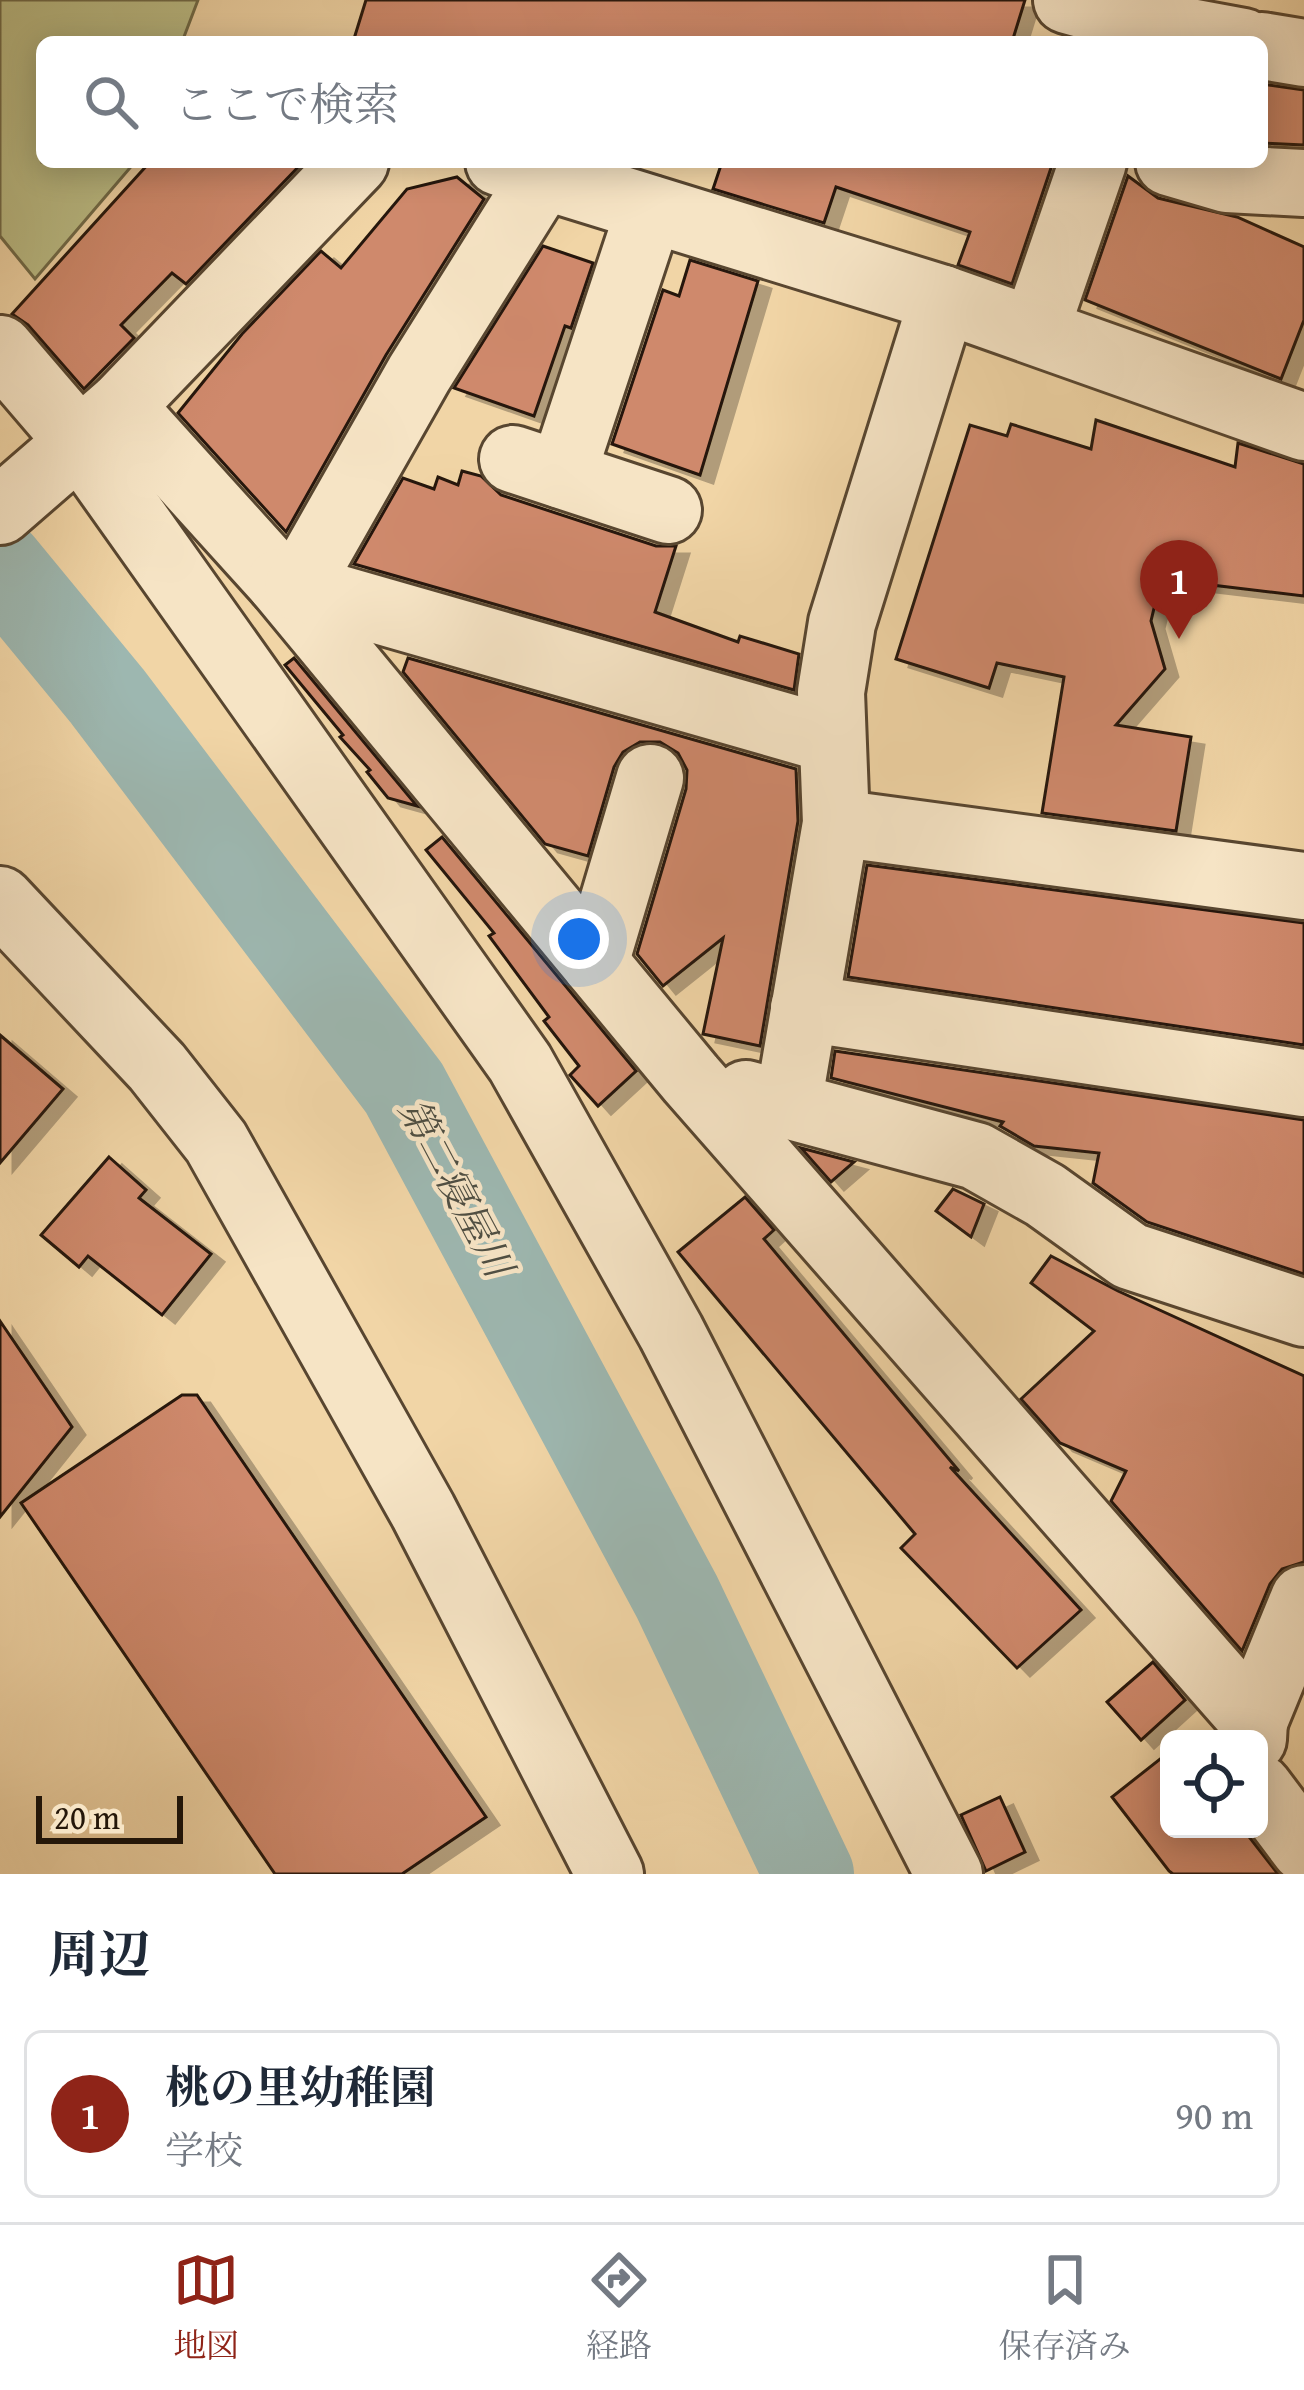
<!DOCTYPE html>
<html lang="ja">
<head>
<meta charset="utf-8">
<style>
	body { margin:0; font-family:"Gentium Book Plus","Noto Serif JP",serif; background:#f2f2f3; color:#1f2937 }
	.controls { position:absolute; right:36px; bottom:36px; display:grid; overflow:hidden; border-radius:18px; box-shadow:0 6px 30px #0003 }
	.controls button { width:108px; height:108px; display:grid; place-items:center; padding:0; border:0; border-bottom:3px solid #e0e1e3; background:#fff; color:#1f2937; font:60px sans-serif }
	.scale { position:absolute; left:36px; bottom:30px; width:147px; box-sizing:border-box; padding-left:12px; border:6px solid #251709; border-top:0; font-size:33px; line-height:42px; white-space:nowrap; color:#251709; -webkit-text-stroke:9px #f6e4c5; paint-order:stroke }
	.you { position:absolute; left:579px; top:939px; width:42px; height:42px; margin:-30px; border:9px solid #fff; border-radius:50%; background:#1a73e8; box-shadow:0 0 0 18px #1a73e833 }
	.badge { display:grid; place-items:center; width:78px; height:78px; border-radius:50%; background:#8f2418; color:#fff; font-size:39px; font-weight:700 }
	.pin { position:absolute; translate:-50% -99px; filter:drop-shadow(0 3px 6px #0008) }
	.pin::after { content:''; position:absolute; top:63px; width:42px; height:36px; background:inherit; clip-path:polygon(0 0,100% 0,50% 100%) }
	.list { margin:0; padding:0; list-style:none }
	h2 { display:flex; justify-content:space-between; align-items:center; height:156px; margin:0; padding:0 48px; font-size:51px }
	h2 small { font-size:39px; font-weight:400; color:#747a83 }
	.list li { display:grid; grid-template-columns:78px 1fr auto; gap:36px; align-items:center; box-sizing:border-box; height:168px; margin:0 24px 24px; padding:0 24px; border:3px solid #e0e1e3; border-radius:18px }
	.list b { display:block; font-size:45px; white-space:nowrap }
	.list p { margin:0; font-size:39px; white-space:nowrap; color:#747a83 }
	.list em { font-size:39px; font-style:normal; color:#747a83 }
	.icon { flex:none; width:66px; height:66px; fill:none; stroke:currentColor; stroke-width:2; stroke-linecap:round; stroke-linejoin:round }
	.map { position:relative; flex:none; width:1304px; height:1874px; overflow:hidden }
	.search { position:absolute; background:#fff; box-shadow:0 6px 30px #0003; left:36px; right:36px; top:36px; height:132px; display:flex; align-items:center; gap:30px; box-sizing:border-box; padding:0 42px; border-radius:18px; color:#747a83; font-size:45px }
	.sheet { height:348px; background:#fff }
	nav { display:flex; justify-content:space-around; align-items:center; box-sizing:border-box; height:168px; border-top:3px solid #e0e1e3; background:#fff; font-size:33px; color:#747a83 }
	nav a { display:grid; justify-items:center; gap:6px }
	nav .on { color:#8f2418 }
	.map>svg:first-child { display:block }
</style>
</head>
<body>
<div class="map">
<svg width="1304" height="1874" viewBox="0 0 1304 1874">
	<defs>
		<filter id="shadow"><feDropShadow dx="13" dy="8" stdDeviation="0" flood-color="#0004"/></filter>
	</defs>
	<rect width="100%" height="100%" fill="#f1d5a6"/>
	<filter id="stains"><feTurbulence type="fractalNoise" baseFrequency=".00167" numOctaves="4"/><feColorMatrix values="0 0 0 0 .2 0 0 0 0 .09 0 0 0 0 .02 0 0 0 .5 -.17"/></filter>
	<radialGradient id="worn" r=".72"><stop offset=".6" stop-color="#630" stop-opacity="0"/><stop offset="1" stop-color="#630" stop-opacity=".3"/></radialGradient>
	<path fill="#bbbd86" stroke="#706a48" stroke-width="3" d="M0 0H198L182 42H42V162H135L35 279 0 236Z"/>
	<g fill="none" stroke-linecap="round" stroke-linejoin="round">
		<path stroke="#9db7b0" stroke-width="90" d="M0 566 107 696 404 1088 677 1597 809 1874"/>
	</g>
	<g fill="#cf896c" stroke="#251709" stroke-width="3" filter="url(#shadow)">
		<path d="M366 0H1025L1012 42H353Z"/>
		<path d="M1262 84 1304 90V145L1262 143Z"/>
		<path d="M150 162H303L186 284 172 273 121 325 134 338 84 389 28 325 12 314Z"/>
		<path d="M722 162H1053L1012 284 958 265 970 232 836 187 824 223 713 189Z"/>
		<path d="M1128 176 1158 198 1237 217 1304 247V320L1281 379 1085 300Z"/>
		<path d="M457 177 484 199 386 355 286 532 178 413 242 334 321 251 341 268 407 189Z"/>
		<path d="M543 246 593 263 571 328 565 326 534 416 454 388Z"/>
		<path d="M690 260 758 281 700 475 612 444 663 290 679 296Z"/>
		<path d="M1096 420 1235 467 1238 443 1304 464V596L1161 579 1151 621 1165 669 1116 725 1191 737 1176 831 1042 813 1064 677 997 663 989 688 896 659 970 425 1007 436 1011 424 1091 449Z"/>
		<path d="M462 471 481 476 501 495 656 546H676L655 612 738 642 740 636 799 654 794 690 354 564 403 478 434 489 438 477 458 485Z"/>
		<path d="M294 658 417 806 388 798 367 772 370 770 340 737 343 735 285 665Z"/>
		<path d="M408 658 796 769 798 821 760 1046 703 1034 723 938 663 986 637 954 686 789 687 770 678 753 660 742H640L623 752 614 767 588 856 545 844 403 672Z"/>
		<path d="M442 837 636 1071 598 1106 570 1075 579 1066 544 1021 549 1017 489 936 494 933 426 850Z"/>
		<path d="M867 865 1304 923V1045L848 977Z"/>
		<path d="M0 1035 63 1089 0 1163Z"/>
		<path d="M835 1051 1304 1120V1274L1147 1222 1093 1183 1099 1153 1034 1146 1000 1126 1003 1122 831 1078Z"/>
		<path d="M801 1148 854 1162 831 1182Z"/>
		<path d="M109 1157 146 1190 139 1198 211 1254 162 1315 88 1256 79 1267 41 1235Z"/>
		<path d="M953 1189 984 1204 971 1237 936 1211Z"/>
		<path d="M745 1197 774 1230 764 1239 959 1471 950 1467 1081 1610 1017 1668 901 1548 915 1534 678 1252Z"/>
		<path d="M1051 1256 1118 1291 1304 1376V1562L1282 1569 1270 1584 1242 1651 1111 1501 1126 1471 1060 1443 1021 1399 1094 1331 1031 1283Z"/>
		<path d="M0 1321 72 1427 0 1517Z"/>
		<path d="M182 1395H197L486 1817 402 1874H275L21 1503Z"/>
		<path d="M1153 1662 1185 1700 1141 1740 1107 1702Z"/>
		<path d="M1169 1752V1829H1243L1278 1874H1173L1169 1871 1112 1797Z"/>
		<path d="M1000 1797 1025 1852 986 1871 961 1815Z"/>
	</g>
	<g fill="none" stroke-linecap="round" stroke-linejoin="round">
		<defs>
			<g id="minor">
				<path d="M1067 0 1168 28 1243 42"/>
				<path d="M1262 46 1304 53"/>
				<path d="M499 162 943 299 1304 427"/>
				<path d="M1169 162 1227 179 1304 183"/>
				<path d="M1035 331 1093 162"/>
				<path d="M0 349 78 440 520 1063 671 1332 949 1874"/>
				<path d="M121 406 280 582 691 1079 1254 1721 1253 1739"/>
				<path d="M513 459 668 510"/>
				<path d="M562 475 650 209"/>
				<path d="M0 511 121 406 355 162"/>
				<path d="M280 582 832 740"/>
				<path d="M298 587 419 374 543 176"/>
				<path d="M836 823 1304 886"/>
				<path d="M0 900 157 1067 216 1142 423 1511 610 1874"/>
				<path d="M595 963 650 778"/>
				<path d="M804 1008 1304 1083"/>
				<path d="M746 1094 976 1156 1045 1195 1130 1256 1304 1313"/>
				<path d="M788 1105 836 823 831 692 842 623 943 299"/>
				<path d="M1254 1721 1304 1599"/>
				<path d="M1259 1788 1304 1848"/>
			</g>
		</defs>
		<use href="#minor" stroke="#584630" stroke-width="72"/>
		<use href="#minor" stroke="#f6e4c5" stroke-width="66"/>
	</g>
	<g text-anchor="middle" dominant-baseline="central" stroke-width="9" stroke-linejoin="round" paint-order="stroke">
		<g font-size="39" font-style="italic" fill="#4f4f43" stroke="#f6e4c5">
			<text transform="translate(457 1187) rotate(62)">第二寝屋川</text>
		</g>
	</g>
	<rect width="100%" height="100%" filter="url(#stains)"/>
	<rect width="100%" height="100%" fill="url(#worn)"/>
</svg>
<div class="controls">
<button><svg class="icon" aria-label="locate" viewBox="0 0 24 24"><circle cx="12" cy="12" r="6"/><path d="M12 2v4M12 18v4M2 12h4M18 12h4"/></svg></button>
</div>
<div class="scale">20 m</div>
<div class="you"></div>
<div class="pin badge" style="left:1179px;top:639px">1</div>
<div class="search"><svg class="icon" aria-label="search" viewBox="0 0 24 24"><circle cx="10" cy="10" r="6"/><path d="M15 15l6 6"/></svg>ここで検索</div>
</div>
<section class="sheet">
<h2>周辺<small></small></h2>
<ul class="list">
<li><span class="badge">1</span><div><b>桃の里幼稚園</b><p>学校</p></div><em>90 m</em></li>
</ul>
</section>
<nav>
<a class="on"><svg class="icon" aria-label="map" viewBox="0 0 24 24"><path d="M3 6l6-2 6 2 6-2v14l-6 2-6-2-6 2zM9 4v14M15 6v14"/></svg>地図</a>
<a><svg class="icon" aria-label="directions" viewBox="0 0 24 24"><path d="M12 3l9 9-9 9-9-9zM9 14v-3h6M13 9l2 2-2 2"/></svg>経路</a>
<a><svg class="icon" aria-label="saved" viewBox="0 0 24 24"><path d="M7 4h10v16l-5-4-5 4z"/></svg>保存済み</a>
</nav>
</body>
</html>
